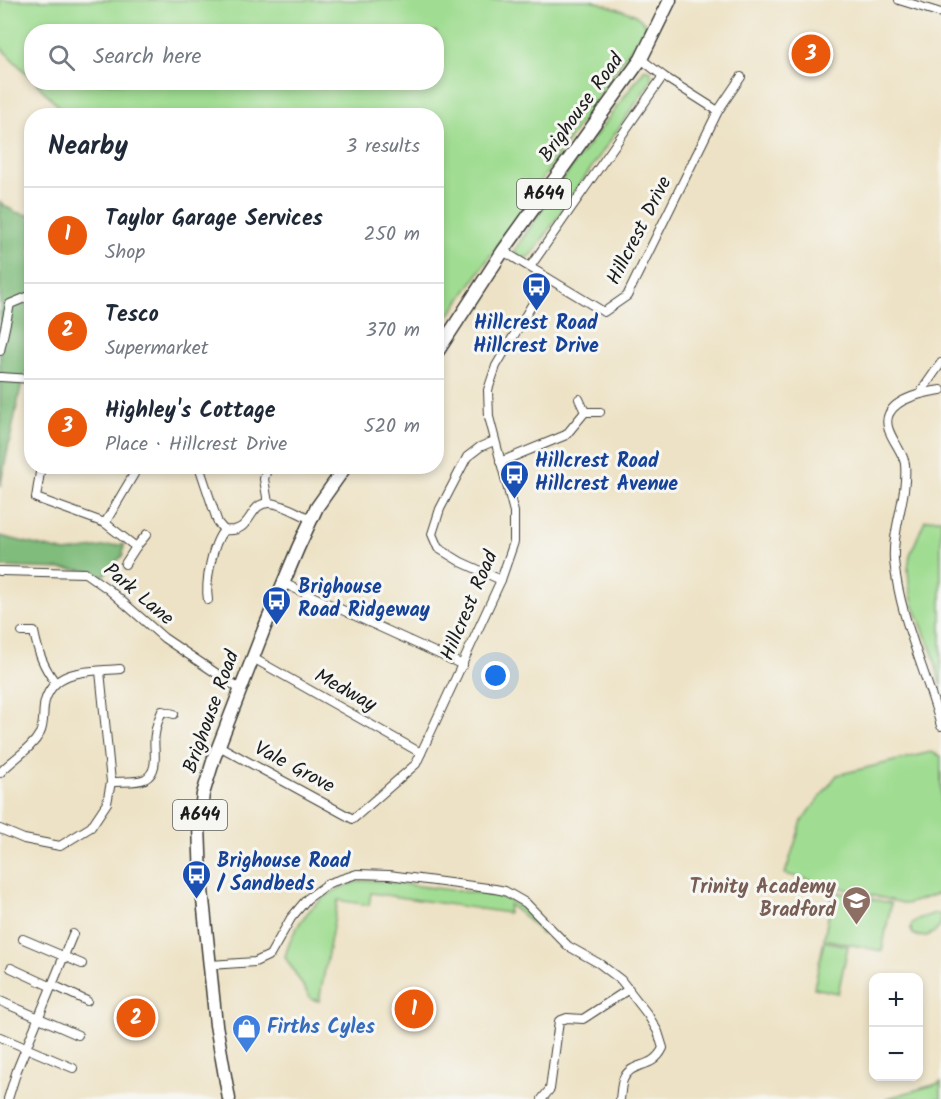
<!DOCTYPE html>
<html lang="en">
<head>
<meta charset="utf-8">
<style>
	body { margin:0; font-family:Kalam,sans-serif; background:#f2f2f3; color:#1f2937 }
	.controls { position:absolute; right:18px; bottom:18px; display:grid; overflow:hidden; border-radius:12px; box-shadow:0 3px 9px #0003 }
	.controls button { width:54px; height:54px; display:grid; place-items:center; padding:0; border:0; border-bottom:2px solid #e0e1e3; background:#fff; color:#1f2937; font:30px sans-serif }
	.you { position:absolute; left:496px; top:676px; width:21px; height:21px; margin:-15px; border:4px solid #fff; border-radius:50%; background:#1a73e8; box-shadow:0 0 0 9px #1a73e833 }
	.badge { display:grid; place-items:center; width:39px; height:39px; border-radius:50%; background:#ea580c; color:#fff; font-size:20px; font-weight:700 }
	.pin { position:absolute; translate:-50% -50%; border:3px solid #fff; box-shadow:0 2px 6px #0006 }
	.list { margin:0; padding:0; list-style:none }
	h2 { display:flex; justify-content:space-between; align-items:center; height:78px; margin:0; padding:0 24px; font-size:26px }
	h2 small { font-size:20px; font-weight:400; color:#747a83 }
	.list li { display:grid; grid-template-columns:39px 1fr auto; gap:18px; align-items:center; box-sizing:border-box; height:96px; padding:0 24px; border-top:2px solid #e0e1e3 }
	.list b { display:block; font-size:22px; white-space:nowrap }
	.list p { margin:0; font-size:20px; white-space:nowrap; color:#747a83 }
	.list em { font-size:20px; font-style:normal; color:#747a83 }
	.icon { flex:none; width:33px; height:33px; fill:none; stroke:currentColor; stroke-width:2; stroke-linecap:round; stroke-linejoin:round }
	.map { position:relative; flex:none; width:941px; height:1099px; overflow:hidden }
	.search { position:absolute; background:#fff; box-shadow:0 3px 9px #0003; left:24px; top:24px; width:420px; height:66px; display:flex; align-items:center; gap:15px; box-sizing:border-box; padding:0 21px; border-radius:24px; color:#747a83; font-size:22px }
	.panel { position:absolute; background:#fff; box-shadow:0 3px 9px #0003; left:24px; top:108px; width:420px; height:366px; border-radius:24px }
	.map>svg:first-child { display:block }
</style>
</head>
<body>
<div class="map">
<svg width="941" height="1099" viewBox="0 0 941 1099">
	<rect width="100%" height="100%" fill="#f6f6f2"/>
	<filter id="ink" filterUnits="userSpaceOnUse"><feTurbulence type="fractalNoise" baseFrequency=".0167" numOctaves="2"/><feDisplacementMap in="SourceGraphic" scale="12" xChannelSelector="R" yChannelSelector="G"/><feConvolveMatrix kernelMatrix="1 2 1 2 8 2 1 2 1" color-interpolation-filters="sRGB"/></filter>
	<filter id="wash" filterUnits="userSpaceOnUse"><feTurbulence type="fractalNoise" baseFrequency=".008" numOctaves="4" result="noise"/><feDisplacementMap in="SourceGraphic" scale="24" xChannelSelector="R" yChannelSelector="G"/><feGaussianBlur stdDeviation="1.35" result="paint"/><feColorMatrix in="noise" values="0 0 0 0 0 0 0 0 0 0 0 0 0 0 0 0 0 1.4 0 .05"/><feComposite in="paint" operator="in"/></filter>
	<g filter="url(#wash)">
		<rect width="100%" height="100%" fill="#ede2c5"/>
		<g fill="#a0dd92" stroke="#5e7c57" stroke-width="1.5">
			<path d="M0 0H591L634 14 647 25 456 306 437 331 436 116 67 115 36 83 436 82V32H32L31 78 0 47Z"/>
			<path d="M645 69 651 71V81L533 253 529 257 521 258 514 251 558 186Z"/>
			<path d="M934 519H941V688L934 657 913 604 909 585 908 568 910 555 925 520Z"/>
			<path d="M931 752 941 756V893L907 904 785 874 802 821 837 775Z"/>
			<path d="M369 880 500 896 520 906 545 931 542 934 525 917 509 905 508 913 371 893 369 905 338 900 319 1001 311 999 285 957C296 915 327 885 369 880Z"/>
			<path d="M833 891 891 903 882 951 824 939Z"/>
			<path d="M934 914H939L941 919 940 927C933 934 923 940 913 934 904 920 924 917 934 914Z"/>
			<path d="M824 941 848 946 838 993 814 988Z"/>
			<path d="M941 1082V1099H885L940 1083Z"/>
		</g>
		<g fill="#80bc7c" stroke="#4e6c4c" stroke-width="1.5">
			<path d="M0 202 15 212 32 216 31 251 28 254 32 259 31 361 22 382 0 487Z"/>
			<path d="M0 536 66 552 124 544 123 555 102 577 94 571 67 569 0 567Z"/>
		</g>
	</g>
	<g filter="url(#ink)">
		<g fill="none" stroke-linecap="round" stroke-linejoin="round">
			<defs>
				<g id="street">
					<path d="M899 0 941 13"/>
					<path d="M641 59 663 76 718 111"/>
					<path d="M503 251 604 312 627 296 718 111 741 77"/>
					<path d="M530 267 663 76"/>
					<path d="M0 351 10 304 32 295"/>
					<path d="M0 377 32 379"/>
					<path d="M941 390C926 392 896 398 889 414 881 430 903 449 905 464 908 496 892 528 894 560 899 617 926 671 941 726"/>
					<path d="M920 393 941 363"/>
					<path d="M579 399 585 412"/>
					<path d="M494 441 480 447 467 457 440 509 432 534 438 548 461 562 501 580"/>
					<path d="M500 462 566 435 585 412H600"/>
					<path d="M41 466 36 498 105 523 134 474 135 466"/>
					<path d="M199 466 218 523 224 530C254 534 247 502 270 503 284 504 299 514 311 519"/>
					<path d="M268 503 264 479 268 466"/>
					<path d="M105 523 136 547 125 564"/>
					<path d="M136 547 147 534"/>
					<path d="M0 571 85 573 108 589 164 638 241 690"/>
					<path d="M283 583 463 665"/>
					<path d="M208 600C205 583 212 544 224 530"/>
					<path d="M22 632H34C38 652 43 666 55 682"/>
					<path d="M253 658 421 753"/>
					<path d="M219 746 353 819 416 764 501 580 514 542V512L489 417 488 390 496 366 547 279"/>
					<path d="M0 773C12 759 31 750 40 733 45 723 42 712 45 701 55 667 92 672 120 669"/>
					<path d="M111 782C121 781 137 783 145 779 161 770 152 748 155 734 156 726 159 718 162 711L174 714"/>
					<path d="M0 829 24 839 60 846 91 827 107 803 111 782 100 671"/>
					<path d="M23 939 82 964"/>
					<path d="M210 965 255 962 270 955 291 918 307 899 329 883 357 874 389 875 495 889 505 891 526 903 568 946 600 964 621 980 648 1015 658 1032 663 1048C652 1071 631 1060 623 1080 621 1086 621 1093 620 1099"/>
					<path d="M11 968 52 987"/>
					<path d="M53 985 87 1001"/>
					<path d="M0 1001 78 1035"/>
					<path d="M0 1037 73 1068"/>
					<path d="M8 1099 17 1070 73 934"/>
					<path d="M542 1099 550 1089 559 1021 567 1018 583 1019 629 989"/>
				</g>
				<g id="primary">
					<path d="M436 354 503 251 641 59 670 0"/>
					<path d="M229 1099 216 1025 201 880 199 825 203 794 214 758 264 629 298 548 317 507 346 466"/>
				</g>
			</defs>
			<use href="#street" stroke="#3b3a35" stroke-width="10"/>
			<use href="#primary" stroke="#3b3a35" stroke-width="15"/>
			<use href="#street" stroke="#fff" stroke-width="8"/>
			<use href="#primary" stroke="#fff" stroke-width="12"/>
		</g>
	</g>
	<defs>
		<symbol id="bus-pin" viewBox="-11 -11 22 30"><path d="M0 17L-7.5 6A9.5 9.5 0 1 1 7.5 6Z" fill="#1a4fb4" stroke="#f6f6f2"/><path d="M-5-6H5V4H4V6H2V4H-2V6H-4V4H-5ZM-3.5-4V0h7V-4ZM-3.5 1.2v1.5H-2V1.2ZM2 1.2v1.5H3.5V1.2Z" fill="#fff"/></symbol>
		<symbol id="school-pin" viewBox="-11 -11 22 30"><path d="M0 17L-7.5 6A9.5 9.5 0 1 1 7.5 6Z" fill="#8d6e63" stroke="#f6f6f2"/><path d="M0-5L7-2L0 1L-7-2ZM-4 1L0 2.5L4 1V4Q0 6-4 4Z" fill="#fff"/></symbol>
		<symbol id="shop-pin" viewBox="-11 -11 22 30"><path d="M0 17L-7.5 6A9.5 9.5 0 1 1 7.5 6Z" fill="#3f7fe0" stroke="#f6f6f2"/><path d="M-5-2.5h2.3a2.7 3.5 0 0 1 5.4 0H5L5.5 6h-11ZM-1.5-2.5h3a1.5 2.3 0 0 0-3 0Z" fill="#fff"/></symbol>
	</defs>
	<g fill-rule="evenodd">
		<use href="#bus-pin" x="520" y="270" width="33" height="45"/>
		<use href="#bus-pin" x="498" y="458" width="33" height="45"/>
		<use href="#bus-pin" x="260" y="584" width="33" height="45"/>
		<use href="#bus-pin" x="180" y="858" width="33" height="45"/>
		<use href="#school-pin" x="840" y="884" width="33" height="45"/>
		<use href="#shop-pin" x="230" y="1012" width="33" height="45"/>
	</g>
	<g text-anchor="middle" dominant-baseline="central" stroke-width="6" stroke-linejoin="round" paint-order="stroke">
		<g fill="#f6f6f2" stroke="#5d5d5c" stroke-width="1.5">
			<rect x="517" y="179" width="54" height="30" rx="4.5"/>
			<rect x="173" y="800" width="54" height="30" rx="4.5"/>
		</g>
		<g font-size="18" font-weight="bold" fill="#1c1c1c">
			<text x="544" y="194">A644</text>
			<text x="200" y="815">A644</text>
		</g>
		<g font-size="20" fill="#1c1c1c" stroke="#f6f6f2">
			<text transform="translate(582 108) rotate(-54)">Brighouse Road</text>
			<text transform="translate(640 231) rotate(-63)">Hillcrest Drive</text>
			<text transform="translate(138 595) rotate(40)">Park Lane</text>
			<text transform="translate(470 606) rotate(-67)">Hillcrest Road</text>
			<text transform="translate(345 691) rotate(29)">Medway</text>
			<text transform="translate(212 712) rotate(-70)">Brighouse Road</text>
			<text transform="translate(294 768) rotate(28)">Vale Grove</text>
		</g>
		<g font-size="20" font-weight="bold" fill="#164399" stroke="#f6f6f2" text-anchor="start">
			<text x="536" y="324" text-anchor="middle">Hillcrest Road<tspan x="536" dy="23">Hillcrest Drive</tspan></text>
			<text x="535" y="462">Hillcrest Road<tspan x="535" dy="23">Hillcrest Avenue</tspan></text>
			<text x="298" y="588">Brighouse<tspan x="298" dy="23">Road Ridgeway</tspan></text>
			<text x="217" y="862">Brighouse Road<tspan x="217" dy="23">/ Sandbeds</tspan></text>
		</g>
		<g font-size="20" font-weight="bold" fill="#785e54" stroke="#f6f6f2" text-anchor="end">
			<text x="836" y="888">Trinity Academy<tspan x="836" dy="23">Bradford</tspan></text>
		</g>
		<g font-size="20" font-weight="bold" fill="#366cbe" stroke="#f6f6f2" text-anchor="start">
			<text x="267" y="1028">Firths Cyles</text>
		</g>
	</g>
</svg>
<div class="controls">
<button>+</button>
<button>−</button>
</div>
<div class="you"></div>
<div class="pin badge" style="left:414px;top:1009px">1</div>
<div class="pin badge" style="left:136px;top:1018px">2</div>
<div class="pin badge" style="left:811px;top:54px">3</div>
<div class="search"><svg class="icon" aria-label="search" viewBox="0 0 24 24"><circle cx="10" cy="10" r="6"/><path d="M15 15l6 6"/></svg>Search here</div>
<section class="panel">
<h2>Nearby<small>3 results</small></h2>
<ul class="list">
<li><span class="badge">1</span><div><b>Taylor Garage Services</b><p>Shop</p></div><em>250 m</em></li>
<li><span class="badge">2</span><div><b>Tesco</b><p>Supermarket</p></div><em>370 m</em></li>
<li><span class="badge">3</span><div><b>Highley's Cottage</b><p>Place · Hillcrest Drive</p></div><em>520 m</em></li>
</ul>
</section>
</div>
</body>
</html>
